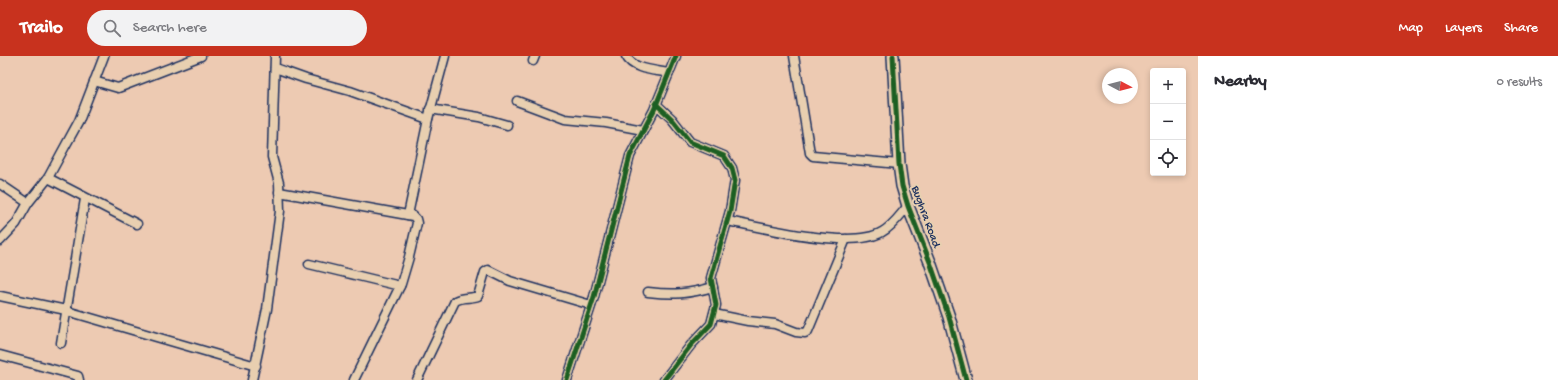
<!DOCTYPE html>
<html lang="en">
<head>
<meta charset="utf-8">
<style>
	body { margin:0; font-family:"Gochi Hand",sans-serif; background:#f2f2f3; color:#2b2b33 }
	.controls { position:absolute; right:12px; top:12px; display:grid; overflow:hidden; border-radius:4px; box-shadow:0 2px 6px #0003 }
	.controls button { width:36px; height:36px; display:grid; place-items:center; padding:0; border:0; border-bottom:1px solid #e1e1e2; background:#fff; color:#2b2b33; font:20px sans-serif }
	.compass { position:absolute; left:1102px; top:12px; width:36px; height:36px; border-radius:50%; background:#fff; box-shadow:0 2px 6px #0003; rotate:97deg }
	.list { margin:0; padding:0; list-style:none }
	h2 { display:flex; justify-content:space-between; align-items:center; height:52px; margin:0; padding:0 16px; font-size:17px }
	h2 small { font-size:13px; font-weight:400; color:#7c7c81 }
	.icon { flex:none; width:22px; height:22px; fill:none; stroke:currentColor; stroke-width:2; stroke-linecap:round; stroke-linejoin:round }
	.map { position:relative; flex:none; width:1198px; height:324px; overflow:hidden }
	header { display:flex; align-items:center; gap:24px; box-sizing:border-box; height:56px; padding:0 20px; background:#c8321e; color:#fff }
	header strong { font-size:19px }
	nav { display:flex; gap:22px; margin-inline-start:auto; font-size:14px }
	.search { width:280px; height:36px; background:#f2f2f3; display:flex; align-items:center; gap:10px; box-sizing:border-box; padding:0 14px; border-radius:22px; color:#7c7c81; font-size:15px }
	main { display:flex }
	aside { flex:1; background:#fff }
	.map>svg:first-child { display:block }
</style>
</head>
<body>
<header>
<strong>Trailo</strong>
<div class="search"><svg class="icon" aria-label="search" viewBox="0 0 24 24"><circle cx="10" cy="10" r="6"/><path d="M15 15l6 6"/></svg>Search here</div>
<nav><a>Map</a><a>Layers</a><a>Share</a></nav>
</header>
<main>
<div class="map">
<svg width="1198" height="324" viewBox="0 0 1198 324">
	<rect width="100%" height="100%" fill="#edcab2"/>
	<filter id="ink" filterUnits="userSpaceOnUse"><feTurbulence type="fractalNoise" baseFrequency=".025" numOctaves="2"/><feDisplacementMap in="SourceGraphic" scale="8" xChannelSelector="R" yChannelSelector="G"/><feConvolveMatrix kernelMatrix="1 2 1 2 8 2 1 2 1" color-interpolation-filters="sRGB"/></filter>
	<g filter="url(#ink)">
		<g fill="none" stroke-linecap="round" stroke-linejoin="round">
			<defs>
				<g id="street">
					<path d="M626 0C633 14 655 14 669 17"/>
					<path d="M794 0 810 97 813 100 899 108"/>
					<path d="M533 5 535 0"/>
					<path d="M275 12 306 23 350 35 428 63"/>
					<path d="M94 25 118 32 201 0"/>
					<path d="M517 45 565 63 606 67 643 74"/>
					<path d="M656 48 672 63 690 86 724 100 732 112 735 124 730 155 711 222 716 249 711 268 691 289 664 324"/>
					<path d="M430 53 479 61 507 69"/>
					<path d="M48 122 137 168"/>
					<path d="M0 128 28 147"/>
					<path d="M279 136 413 160 416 163 417 167 409 201 401 228 354 324"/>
					<path d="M408 159 428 63 445 0"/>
					<path d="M728 165C763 172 852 194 882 176 893 170 900 159 908 150"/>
					<path d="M0 185 16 168 28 147 48 122 62 96 79 65 104 0"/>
					<path d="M309 208 400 230"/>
					<path d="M648 236C673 239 689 238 713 231"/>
					<path d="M0 240 66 254"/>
					<path d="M67 255 256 310"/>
					<path d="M714 258 748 265 775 268 796 276 805 277 808 275 846 183"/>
					<path d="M61 287 85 143"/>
					<path d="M0 299 78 320 79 324"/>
					<path d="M252 324 267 253 280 155 279 127 272 101 275 0"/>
					<path d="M417 324 455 245C463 240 471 243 478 240L485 216 488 214 510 225 591 249"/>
					<path d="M567 324 594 241 630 100 654 54 676 0"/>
				</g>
				<path id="secondary" d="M893 0 899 108 902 130 908 150 930 206 949 261 966 324"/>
			</defs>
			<use href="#street" stroke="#1b2f5e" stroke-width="11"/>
			<use href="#secondary" stroke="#1b2f5e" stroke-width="14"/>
			<use href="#street" stroke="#e8cfb0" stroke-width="8"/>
			<use href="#secondary" stroke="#e8cfb0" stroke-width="11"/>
			<defs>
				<g id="cycleway">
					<path d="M893 0 899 108 902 130 908 150 930 206 949 261 966 324"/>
					<path d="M656 48 672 63 690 86 724 100 732 112 735 124 730 155 711 222 716 249 711 268 691 289 664 324"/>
					<path d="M567 324 594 241 630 100 654 54 676 0"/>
				</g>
			</defs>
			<use href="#cycleway" stroke="#e8cfb0" stroke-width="8"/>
			<use href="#cycleway" stroke="#1b5e20" stroke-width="5"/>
		</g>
	</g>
	<g text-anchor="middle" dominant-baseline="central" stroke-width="4" stroke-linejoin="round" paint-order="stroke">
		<g font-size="12" fill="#1b2f5e" stroke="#e8cfb0">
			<text transform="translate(925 161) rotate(70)">Bughra Road</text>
		</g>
	</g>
</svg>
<div class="controls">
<button>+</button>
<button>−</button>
<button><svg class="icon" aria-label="locate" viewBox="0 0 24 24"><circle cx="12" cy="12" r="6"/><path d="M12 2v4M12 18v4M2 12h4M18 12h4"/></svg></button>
</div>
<svg class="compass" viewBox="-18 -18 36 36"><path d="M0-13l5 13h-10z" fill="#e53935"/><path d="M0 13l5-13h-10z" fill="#7c7c81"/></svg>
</div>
<aside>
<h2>Nearby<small>0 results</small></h2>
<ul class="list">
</ul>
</aside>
</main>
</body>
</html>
